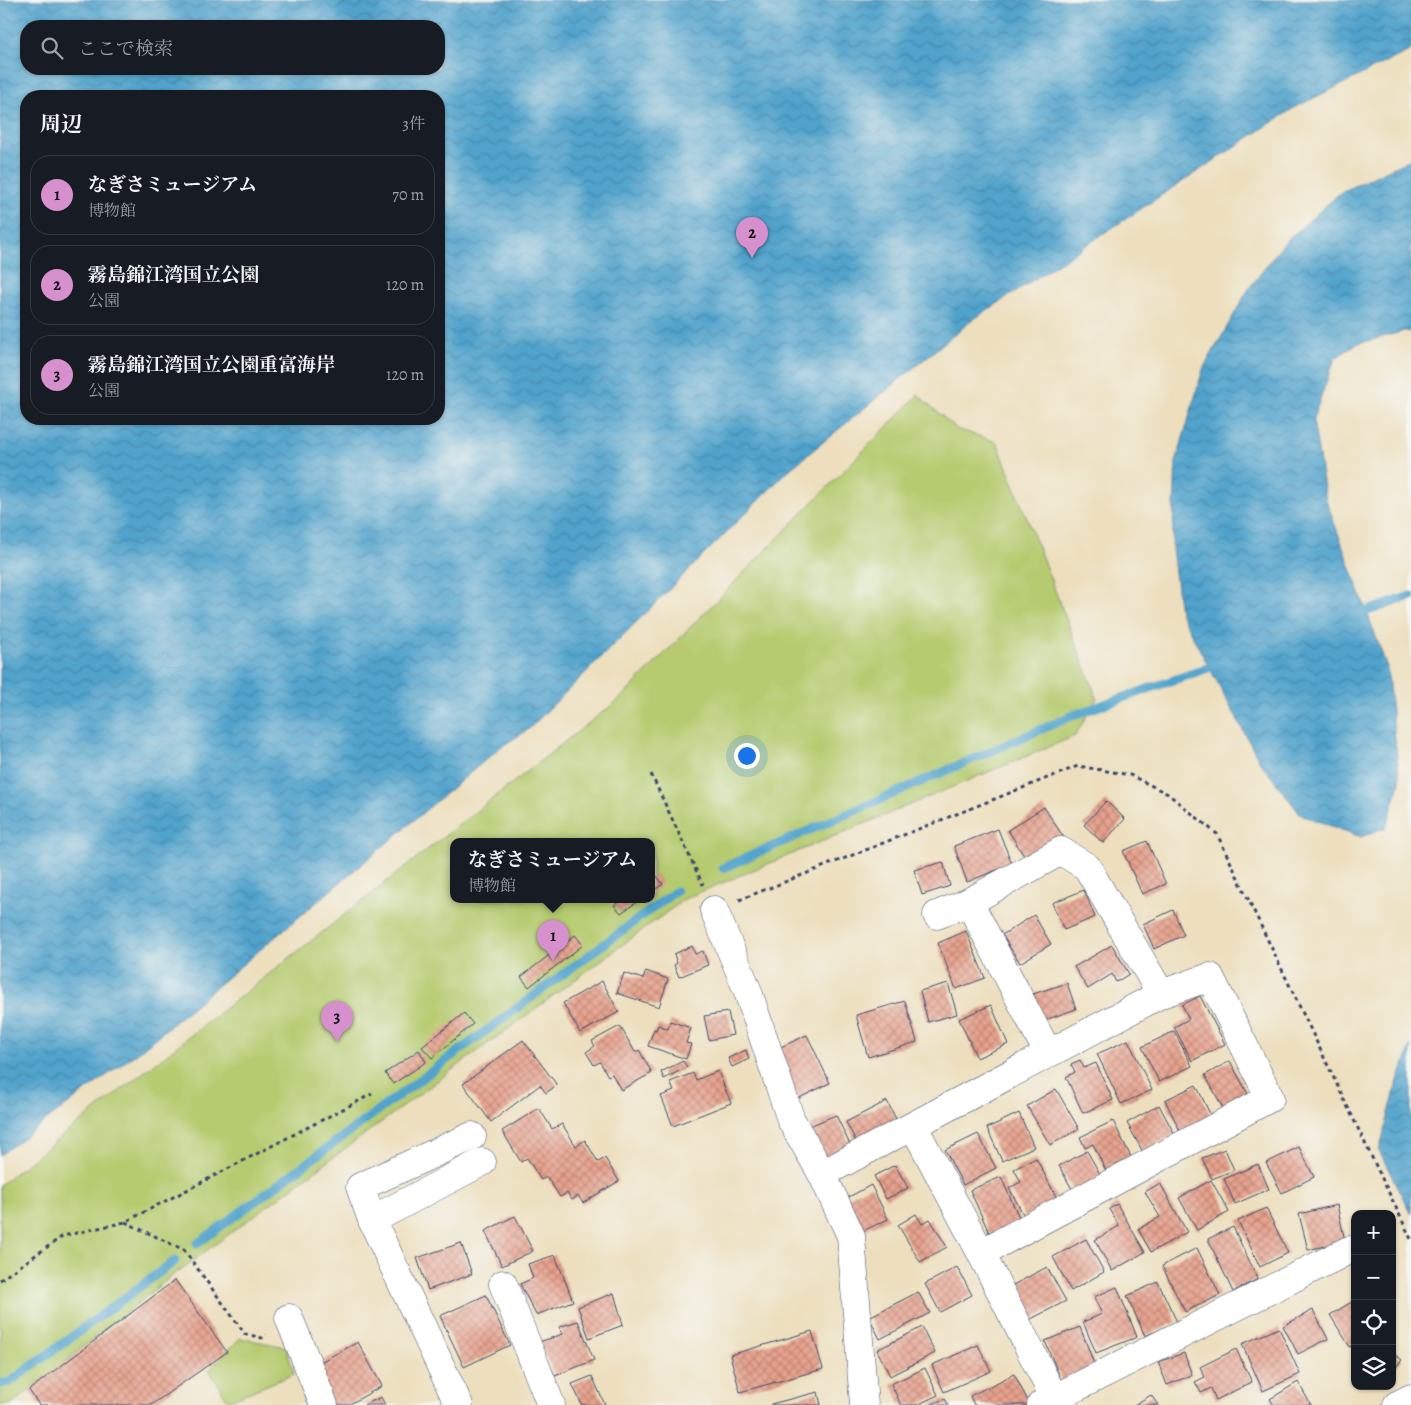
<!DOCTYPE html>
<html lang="ja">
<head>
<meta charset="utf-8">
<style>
	body { margin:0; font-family:Alegreya,"Noto Serif JP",serif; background:#20242c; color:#f1f3f6 }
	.controls { position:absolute; right:15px; bottom:15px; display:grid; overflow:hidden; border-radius:10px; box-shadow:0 1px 4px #0004 }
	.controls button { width:45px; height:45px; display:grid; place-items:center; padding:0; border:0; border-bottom:1px solid #363941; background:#171b24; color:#f1f3f6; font:25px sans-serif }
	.you { position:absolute; left:746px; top:755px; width:18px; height:18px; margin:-12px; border:4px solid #fff; border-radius:50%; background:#1a73e8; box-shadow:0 0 0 8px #1a73e833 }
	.badge { display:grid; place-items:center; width:32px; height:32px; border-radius:50%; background:#d690ce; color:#111; font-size:16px; font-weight:700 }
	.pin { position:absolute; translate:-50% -41px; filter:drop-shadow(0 1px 2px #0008) }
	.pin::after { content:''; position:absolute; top:26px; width:18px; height:15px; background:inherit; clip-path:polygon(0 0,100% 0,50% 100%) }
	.popup { position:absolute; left:450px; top:838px; width:205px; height:65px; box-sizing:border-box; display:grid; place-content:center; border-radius:10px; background:#171b24; filter:drop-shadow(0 1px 4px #0005); font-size:16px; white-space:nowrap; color:#9ea1a6 }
	.popup b { font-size:19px; color:#f1f3f6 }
	.popup::after { content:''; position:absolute; left:50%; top:100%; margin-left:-10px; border:10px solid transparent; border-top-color:#171b24 }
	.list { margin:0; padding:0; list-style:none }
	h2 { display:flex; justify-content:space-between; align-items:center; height:65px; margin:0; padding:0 20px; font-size:21px }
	h2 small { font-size:16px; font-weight:400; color:#9ea1a6 }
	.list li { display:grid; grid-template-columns:32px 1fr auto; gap:15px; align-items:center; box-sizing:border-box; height:80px; margin:0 10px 10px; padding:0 10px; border:1px solid #363941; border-radius:20px }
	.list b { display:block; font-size:19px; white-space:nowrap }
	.list p { margin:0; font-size:16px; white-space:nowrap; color:#9ea1a6 }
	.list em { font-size:16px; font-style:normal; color:#9ea1a6 }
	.icon { flex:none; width:28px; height:28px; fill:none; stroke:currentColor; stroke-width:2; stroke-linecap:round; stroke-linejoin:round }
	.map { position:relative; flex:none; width:1411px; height:1405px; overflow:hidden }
	.search { position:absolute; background:#171b24; box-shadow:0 1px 4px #0004; left:20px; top:20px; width:425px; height:55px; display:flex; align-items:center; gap:12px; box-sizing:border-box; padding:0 18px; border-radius:20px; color:#9ea1a6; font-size:19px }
	.panel { position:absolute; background:#171b24; box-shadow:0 1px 4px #0004; left:20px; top:90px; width:425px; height:335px; border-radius:20px }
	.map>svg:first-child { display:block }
</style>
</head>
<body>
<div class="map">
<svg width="1411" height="1405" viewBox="0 0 1411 1405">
	<defs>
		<pattern id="water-waves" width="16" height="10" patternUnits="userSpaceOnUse" patternTransform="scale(1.25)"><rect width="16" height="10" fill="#51a3cc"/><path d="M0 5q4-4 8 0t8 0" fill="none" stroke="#4285a9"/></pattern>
		<pattern id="building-cross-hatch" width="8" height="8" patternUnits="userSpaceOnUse" patternTransform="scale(1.25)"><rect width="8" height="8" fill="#e8a28c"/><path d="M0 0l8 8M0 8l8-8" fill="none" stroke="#bb8476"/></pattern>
	</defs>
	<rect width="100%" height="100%" fill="#f6f6f2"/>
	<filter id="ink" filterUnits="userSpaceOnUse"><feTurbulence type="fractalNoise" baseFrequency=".02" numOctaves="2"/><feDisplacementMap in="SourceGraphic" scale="10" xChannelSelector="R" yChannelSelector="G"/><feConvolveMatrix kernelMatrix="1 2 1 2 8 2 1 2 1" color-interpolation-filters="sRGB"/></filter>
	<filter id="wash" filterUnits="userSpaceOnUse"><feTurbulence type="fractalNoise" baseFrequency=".0096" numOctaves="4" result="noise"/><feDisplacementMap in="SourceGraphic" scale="20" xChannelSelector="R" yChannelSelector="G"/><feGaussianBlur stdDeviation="1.12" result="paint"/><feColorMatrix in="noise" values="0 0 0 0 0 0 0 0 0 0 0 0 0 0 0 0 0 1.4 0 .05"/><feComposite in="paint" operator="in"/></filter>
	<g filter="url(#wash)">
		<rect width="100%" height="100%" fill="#eddfbd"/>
		<g fill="#b6cb6f" stroke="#687d66" fill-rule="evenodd">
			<path d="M918 395 957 429 997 442 1097 698 1075 736 686 898 168 1279 11 1405H0V1185L622 697ZM454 842H652V900H454Z"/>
			<path d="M240 1338 286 1347 294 1374 228 1401 209 1370Z"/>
		</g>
		<g fill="url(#water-waves)" stroke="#366995" fill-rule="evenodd">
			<path d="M0 0H1411V50L1294 108 971 321 789 470 528 730 501 747 141 1050 0 1155ZM439 26V69H26V26ZM439 96V419H26V96Z"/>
			<path d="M1411 159V332L1405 331 1356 344 1335 358 1313 419 1326 500 1387 667 1400 783 1386 827 1361 837 1301 815 1260 762 1180 613 1172 549 1176 462 1203 369 1248 290 1284 243 1341 192Z"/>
			<path d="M1411 1046V1214L1379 1151 1396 1086Z"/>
		</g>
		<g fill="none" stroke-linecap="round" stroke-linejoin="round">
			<g stroke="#51a3cc" stroke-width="9">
				<path d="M1356 615 1411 596"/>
				<path d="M723 868 1074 715 1219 664"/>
				<path d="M197 1244 676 891"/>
				<path d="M0 1384 10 1382 175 1261"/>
			</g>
		</g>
		<g id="blocks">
			<g fill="url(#building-cross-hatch)">
				<path d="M1106 801 1125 819 1103 843 1084 825Z"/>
				<path d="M1044 807 1064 838 1027 861 1008 830Z"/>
				<path d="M998 829 1012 864 967 882 954 846Z"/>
				<path d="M1147 841 1166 884 1142 894 1123 851Z"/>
				<path d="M943 862 950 886 922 895 914 870Z"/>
				<path d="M656 875 663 884 652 892V878Z"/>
				<path d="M1084 890 1095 917 1064 930 1052 903Z"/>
				<path d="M621 900H640L621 913 614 905Z"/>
				<path d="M1173 910 1184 935 1154 949 1143 924Z"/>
				<path d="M1034 915 1051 944 1020 963 1002 935Z"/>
				<path d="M966 931 985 978 956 989 938 943Z"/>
				<path d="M575 935 583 945 529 987 521 977Z"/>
				<path d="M1112 945 1129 974 1116 982 1112 974 1088 989 1074 967Z"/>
				<path d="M692 946 695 954 703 951 708 965 679 977 674 965 677 963 674 954Z"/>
				<path d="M646 971 668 979 659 1007 617 993 624 973 643 979Z"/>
				<path d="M602 981 619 1012 580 1033 563 1003Z"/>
				<path d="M948 983 957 1014 928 1022 920 991Z"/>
				<path d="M1067 983 1076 1009 1042 1021 1033 994Z"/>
				<path d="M1200 996 1225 1044 1192 1061 1174 1027 1189 1019 1182 1005Z"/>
				<path d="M905 1001 917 1042 868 1057 856 1015Z"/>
				<path d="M991 1005 1008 1044 977 1058 959 1019Z"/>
				<path d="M728 1012 733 1035 709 1040 704 1016Z"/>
				<path d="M464 1013 473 1024 432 1058 422 1047Z"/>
				<path d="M670 1021 691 1028 686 1043 691 1044 686 1059 648 1046 654 1029 656 1030 658 1025 668 1029Z"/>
				<path d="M620 1026 635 1052 639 1050 652 1073 621 1090 612 1074 608 1076 600 1062 594 1065 586 1052 595 1046 592 1041Z"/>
				<path d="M1174 1031 1192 1066 1159 1082 1142 1047Z"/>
				<path d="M807 1035 830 1083 797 1099 774 1050Z"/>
				<path d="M523 1040 557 1085 546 1093 540 1085 491 1122 463 1084Z"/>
				<path d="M1128 1040 1152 1090 1121 1104 1097 1054Z"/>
				<path d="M419 1050 426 1062 393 1084 385 1073Z"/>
				<path d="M746 1050 749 1059 732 1067 728 1058Z"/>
				<path d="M1080 1060 1084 1068 1096 1063 1113 1100 1083 1113 1066 1077 1075 1072 1071 1064Z"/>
				<path d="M683 1061 687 1067 664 1079 661 1072Z"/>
				<path d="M1230 1061 1248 1094 1223 1108 1205 1075Z"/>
				<path d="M718 1071 731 1103 673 1126 661 1096 674 1091 670 1082 693 1073 696 1080Z"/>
				<path d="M1196 1085 1215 1124 1184 1139 1165 1100Z"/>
				<path d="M1056 1089 1079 1129 1050 1145 1027 1106Z"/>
				<path d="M887 1101 898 1123 858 1145 846 1122Z"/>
				<path d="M1159 1105 1175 1135 1143 1152 1127 1123Z"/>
				<path d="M539 1108 552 1129 562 1124 576 1146 585 1140 598 1162 605 1158 619 1181 583 1203 578 1196 572 1200 567 1193 560 1197 547 1177 541 1180 527 1158 521 1162 502 1131Z"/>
				<path d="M1019 1113 1034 1147 1002 1161 987 1128Z"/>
				<path d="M836 1115 851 1147 821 1160 807 1127Z"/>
				<path d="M1113 1121 1133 1161 1107 1173 1093 1144 1085 1148 1080 1137Z"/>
				<path d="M978 1134 996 1168 963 1185 945 1150Z"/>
				<path d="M1299 1147 1314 1177 1282 1193 1266 1163Z"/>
				<path d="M1225 1149 1234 1170 1212 1179 1202 1158Z"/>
				<path d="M1087 1151 1104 1181 1076 1196 1059 1166Z"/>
				<path d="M1036 1158 1061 1206 1028 1223 1009 1188 1021 1182 1014 1169Z"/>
				<path d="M1258 1164 1269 1189 1235 1204 1224 1179Z"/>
				<path d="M895 1165 908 1188 886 1199 874 1176Z"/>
				<path d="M1001 1177 1022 1224 991 1237 970 1190Z"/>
				<path d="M1211 1180 1229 1212 1197 1230 1179 1198Z"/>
				<path d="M1160 1183 1187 1232 1151 1252 1138 1229 1160 1217 1145 1192Z"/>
				<path d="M871 1185 888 1219 863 1231 847 1198Z"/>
				<path d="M1117 1204 1145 1252 1112 1271 1095 1240 1119 1226 1109 1209Z"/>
				<path d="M1337 1205 1345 1241 1308 1250 1299 1214Z"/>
				<path d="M1266 1208 1288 1253 1260 1267 1238 1221Z"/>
				<path d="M916 1214 922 1224 930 1219 947 1247 920 1262 898 1225Z"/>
				<path d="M515 1216 533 1251 502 1266 485 1231Z"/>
				<path d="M1233 1227 1258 1279 1233 1292 1208 1239Z"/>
				<path d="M1086 1239 1104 1272 1071 1291 1053 1257Z"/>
				<path d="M461 1243 472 1274 428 1290 417 1258Z"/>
				<path d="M1197 1248 1220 1295 1185 1312 1162 1266Z"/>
				<path d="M555 1255 573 1301 536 1315 520 1284 533 1278 528 1264Z"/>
				<path d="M957 1267 972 1295 940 1312 925 1284Z"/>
				<path d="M1047 1267 1066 1301 1029 1320 1011 1286Z"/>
				<path d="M175 1280 227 1352 151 1405H39L29 1390Z"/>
				<path d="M1158 1282 1177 1322 1145 1336 1127 1296Z"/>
				<path d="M1117 1287 1137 1337 1096 1353 1083 1322 1102 1314 1094 1297Z"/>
				<path d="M918 1292 930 1313 880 1339 869 1317Z"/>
				<path d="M614 1293 623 1325 589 1338 578 1307Z"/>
				<path d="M486 1295 510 1345 464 1367 440 1316Z"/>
				<path d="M1355 1300V1345L1350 1347 1330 1315Z"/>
				<path d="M1313 1310 1328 1339 1298 1354 1283 1326Z"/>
				<path d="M578 1321 594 1360 555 1376 539 1342 563 1334 559 1327Z"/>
				<path d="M922 1327 935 1353 890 1376 877 1350Z"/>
				<path d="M1080 1327 1095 1366 1061 1380 1045 1341Z"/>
				<path d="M1279 1328 1300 1374 1263 1391 1242 1344Z"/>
				<path d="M812 1331 823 1369 740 1392 730 1355Z"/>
				<path d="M358 1342 382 1386 348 1405H332L311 1367Z"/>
				<path d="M978 1345 991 1371 944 1392 932 1365Z"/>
				<path d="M1236 1349 1252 1382 1216 1400 1211 1388 1201 1393 1195 1382 1205 1377 1200 1367Z"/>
				<path d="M1392 1352 1402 1360 1392 1371Z"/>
				<path d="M1184 1353 1192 1375 1167 1385 1158 1362Z"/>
				<path d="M925 1368 938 1395 917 1405H901L891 1384Z"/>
				<path d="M1014 1374 1030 1405H974L970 1396Z"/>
				<path d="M592 1376 605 1405H582L572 1384Z"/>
				<path d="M1298 1382 1311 1405H1274L1270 1399Z"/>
				<path d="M818 1392 821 1405H771V1404Z"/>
				<path d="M1151 1395 1158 1405H1134Z"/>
				<path d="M381 1397 385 1405H364Z"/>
				<path d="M945 1399 948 1405H930Z"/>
			</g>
		</g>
	</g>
	<g filter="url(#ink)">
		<use href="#blocks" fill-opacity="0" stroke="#3a496c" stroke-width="1"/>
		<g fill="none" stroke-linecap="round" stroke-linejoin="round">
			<defs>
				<g id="minor">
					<path d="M714 910 747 989 791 1120 822 1174 851 1236 864 1405"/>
					<path d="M937 915 969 902"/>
					<path d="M1048 1053 969 902 1061 851 1087 867 1161 994"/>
					<path d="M914 1127 981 1253 1058 1405"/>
					<path d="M822 1174 1161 994 1210 977 1270 1098 981 1253"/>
					<path d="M372 1220 482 1162"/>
					<path d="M503 1284 551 1405"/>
					<path d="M289 1318 324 1405"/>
					<path d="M459 1405 372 1220 360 1187 472 1136"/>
					<path d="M1041 1405 1349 1250"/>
					<path d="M1397 1405 1411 1398"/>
				</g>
			</defs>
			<use href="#minor" stroke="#3a496c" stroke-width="29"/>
			<g stroke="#3a496c" stroke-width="3" stroke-dasharray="4 4" stroke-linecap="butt">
				<path d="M651 774 703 885"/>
				<path d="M739 900 1078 766 1130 775 1168 794 1217 834 1411 1239"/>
				<path d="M125 1222 184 1250 245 1334 262 1338 266 1334"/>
				<path d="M0 1280 63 1236 125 1222 372 1094"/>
			</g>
			<use href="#minor" stroke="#fff" stroke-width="28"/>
		</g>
	</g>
</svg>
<div class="controls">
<button>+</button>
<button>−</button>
<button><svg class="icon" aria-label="locate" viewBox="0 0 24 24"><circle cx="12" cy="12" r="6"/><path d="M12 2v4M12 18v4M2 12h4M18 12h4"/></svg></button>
<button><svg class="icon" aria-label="layers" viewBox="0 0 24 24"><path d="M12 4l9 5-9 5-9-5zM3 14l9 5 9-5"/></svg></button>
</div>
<div class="you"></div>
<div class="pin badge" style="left:553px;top:961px">1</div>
<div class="popup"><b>なぎさミュージアム</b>博物館</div>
<div class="pin badge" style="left:752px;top:258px">2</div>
<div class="pin badge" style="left:337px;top:1042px">3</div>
<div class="search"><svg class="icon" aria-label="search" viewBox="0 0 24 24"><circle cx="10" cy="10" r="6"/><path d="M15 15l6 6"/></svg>ここで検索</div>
<section class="panel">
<h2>周辺<small>3件</small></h2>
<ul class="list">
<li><span class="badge">1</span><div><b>なぎさミュージアム</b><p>博物館</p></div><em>70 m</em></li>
<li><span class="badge">2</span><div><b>霧島錦江湾国立公園</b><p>公園</p></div><em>120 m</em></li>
<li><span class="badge">3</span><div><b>霧島錦江湾国立公園重富海岸</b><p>公園</p></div><em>120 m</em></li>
</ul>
</section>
</div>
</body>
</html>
